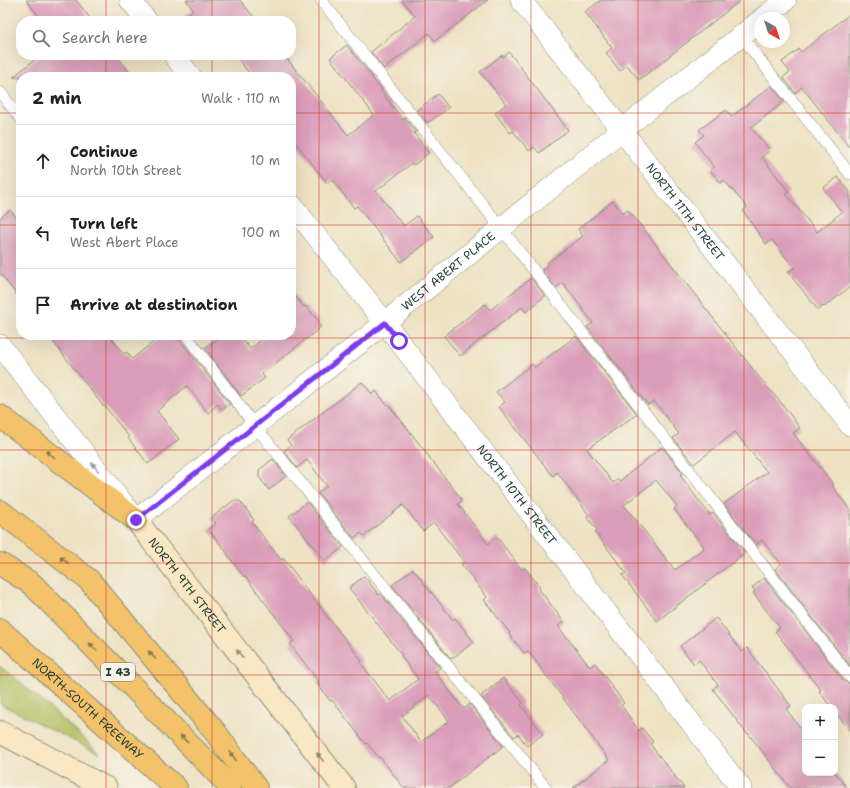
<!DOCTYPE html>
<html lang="en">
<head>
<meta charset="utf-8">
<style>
	body { margin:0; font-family:"Shantell Sans",sans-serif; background:#f2f2f2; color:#202124 }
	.controls { position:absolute; right:12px; bottom:12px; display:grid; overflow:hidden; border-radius:8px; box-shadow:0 4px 16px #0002 }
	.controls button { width:36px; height:36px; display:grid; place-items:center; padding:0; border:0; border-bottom:1px solid #e0e0e0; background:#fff; color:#202124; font:20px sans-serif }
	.compass { position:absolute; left:754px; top:12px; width:36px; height:36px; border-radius:50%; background:#fff; box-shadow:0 4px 16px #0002; rotate:141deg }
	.stop { position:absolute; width:12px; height:12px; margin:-9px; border:3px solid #7c3aed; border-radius:50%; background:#fff }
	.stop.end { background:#7c3aed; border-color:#fff; box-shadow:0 1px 4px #0008 }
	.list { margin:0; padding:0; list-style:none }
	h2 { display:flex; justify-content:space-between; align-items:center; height:52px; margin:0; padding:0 16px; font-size:17px }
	h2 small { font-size:13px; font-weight:400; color:#757577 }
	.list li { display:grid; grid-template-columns:26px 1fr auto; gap:12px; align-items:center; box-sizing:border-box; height:72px; padding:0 16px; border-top:1px solid #e0e0e0 }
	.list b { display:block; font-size:15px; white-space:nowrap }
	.list p { margin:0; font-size:13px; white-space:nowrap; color:#757577 }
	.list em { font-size:13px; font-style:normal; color:#757577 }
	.icon { flex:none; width:22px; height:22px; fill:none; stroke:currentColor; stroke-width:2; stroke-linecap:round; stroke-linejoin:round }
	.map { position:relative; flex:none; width:850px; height:788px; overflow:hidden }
	.search { position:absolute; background:#fff; box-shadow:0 4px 16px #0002; left:16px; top:16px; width:280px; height:44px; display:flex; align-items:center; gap:10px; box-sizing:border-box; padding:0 14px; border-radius:16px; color:#757577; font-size:15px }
	.panel { position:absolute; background:#fff; box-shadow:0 4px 16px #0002; left:16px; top:72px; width:280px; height:268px; border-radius:16px }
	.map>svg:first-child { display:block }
</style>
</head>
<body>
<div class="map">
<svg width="850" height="788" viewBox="0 0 850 788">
	<rect width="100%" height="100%" fill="#f7f3e8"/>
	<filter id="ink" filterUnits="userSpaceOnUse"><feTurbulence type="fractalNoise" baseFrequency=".025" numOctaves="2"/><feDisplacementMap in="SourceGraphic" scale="8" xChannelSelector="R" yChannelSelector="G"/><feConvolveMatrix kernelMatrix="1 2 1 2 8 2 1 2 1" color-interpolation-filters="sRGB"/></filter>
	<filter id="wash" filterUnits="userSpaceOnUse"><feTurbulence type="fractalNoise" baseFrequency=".012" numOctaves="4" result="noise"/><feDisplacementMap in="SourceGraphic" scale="16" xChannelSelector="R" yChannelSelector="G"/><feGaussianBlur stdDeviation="0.9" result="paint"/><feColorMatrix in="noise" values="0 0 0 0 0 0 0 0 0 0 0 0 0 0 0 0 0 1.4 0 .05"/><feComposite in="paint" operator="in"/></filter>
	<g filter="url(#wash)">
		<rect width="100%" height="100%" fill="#eee2c3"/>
		<path fill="#b1be60" stroke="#687e4a" d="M0 666C35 694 68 723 100 754L0 704Z"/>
		<g id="blocks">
			<g fill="#db9eba" fill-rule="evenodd">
				<path d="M26 0H76L92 21H43Z"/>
				<path d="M186 0H240L257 21H177L193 10Z"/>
				<path d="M402 0H488L435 41 429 33 384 69 371 52 415 16Z"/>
				<path d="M601 0H741L639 80 627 65 620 71 606 53 612 48 585 12Z"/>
				<path d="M850 14V148L802 87 795 93 783 77 790 72 782 62 799 49 801 52Z"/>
				<path d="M347 45 373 78H372L382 90 381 91 403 120 405 118 416 132 414 133 429 153 414 165 412 163 376 191 404 226 417 216 434 237 401 262 357 206 354 208 332 179 327 183 291 137V77H252L235 55H284L348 135 374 115 330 58Z"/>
				<path d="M509 52 568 130 539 153 534 147 529 151 513 131 510 133 495 113 506 104 480 72 502 55 503 57Z"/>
				<path d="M41 55H116L133 77H13Z"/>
				<path d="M771 86 784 101 751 128 770 150 762 157 789 192 786 194 817 232 842 212 823 188 838 177 850 192V287L824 307 823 306 818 310 788 272 794 268 772 240 766 244 743 211 747 207 724 180 721 183 710 170 714 167 695 142 704 135 699 130 726 110 731 117Z"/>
				<path d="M438 94 449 108 427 123 417 110Z"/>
				<path d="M613 201 623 214 628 210 643 228 759 377 783 405 800 428 793 433 833 484V487L850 510V666L775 569 781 564 762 540 756 545 724 504 767 472 735 432 694 464 673 438 679 434 654 401 648 405 587 327 593 323 563 283 556 288 542 270 547 266 546 264 583 236 578 229Z"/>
				<path d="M10 210 21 223V300L0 273V218Z"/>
				<path d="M531 278 545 296 526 312 522 307 460 356 444 336 485 304 490 310Z"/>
				<path d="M291 291 304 307 306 306 320 323 318 324 321 327 262 374 265 378 241 396 205 348 222 335H239L250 349 268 335H291Z"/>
				<path d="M48 335H109L124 354 127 352 132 359 162 335H176L230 404 222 410 218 404 208 413 187 386 157 411 179 439 148 464 128 438 129 437 104 405 103 406Z"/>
				<path d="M576 336 637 414 587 449 613 483 618 479 620 481 662 447 683 473 680 475 696 497 710 515 713 513 745 553 657 621 622 575 626 573 595 532 597 530 587 517 589 515 557 472 553 476 499 407 505 402 496 392 532 364 535 367ZM656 480 677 506 674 509 703 546 704 548 675 570 624 505Z"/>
				<path d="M362 382 372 394 376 391 387 405 388 404 404 424 462 500 458 504 488 544 497 537 522 570 525 568 540 587 539 589 564 622 558 626 590 667 595 663 624 703 621 705 639 731 642 728 653 742 650 744 684 788H573L609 760 528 651 524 653 509 634 510 633 484 600 487 597 461 564 464 562 434 523 423 531 403 505 364 536 361 533 354 538 318 493 327 486 307 460 297 468 284 451 291 445 287 440Z"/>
				<path d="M273 459 286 476 269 490 259 477V470Z"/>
				<path d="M233 501H240L254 520 252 522 281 560 283 558 300 580H299L362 661 360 662 390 701 418 679 401 656 402 655 349 588 364 576 379 595 381 594 440 668 435 672 464 709 470 704 503 746 449 788H404L380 757 379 758 367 743 366 744 332 700 330 701 317 683 319 682 290 644 294 641 245 576 244 577 227 554H228L208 529 216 523 211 518ZM429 695 449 721 421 742 402 716Z"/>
				<path d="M307 502 343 547 325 561 289 516Z"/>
				<path d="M413 569 453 620 455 618 474 642 451 659 392 585Z"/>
				<path d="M764 578 844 681 850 684V731L835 712V707H831L819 691 821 690 775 631 780 628 753 593 755 592 752 588Z"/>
				<path d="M716 618 742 652 747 648 791 706 786 709 805 734V773H835V772L847 788H790L748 733 747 734 713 689 718 685 699 660 694 664 680 646Z"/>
				<path d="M503 678 523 703 521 705 543 734 527 746 518 734 514 737 481 696Z"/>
			</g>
		</g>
	</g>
	<g filter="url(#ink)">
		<use href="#blocks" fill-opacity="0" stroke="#86907c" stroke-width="1"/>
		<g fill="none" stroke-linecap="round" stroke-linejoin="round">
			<defs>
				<g id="lane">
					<path d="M321 0 501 228 850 677"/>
					<path d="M741 36 850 174"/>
					<path d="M0 92 21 119"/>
					<path d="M186 335 255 426 546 788"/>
				</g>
				<g id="street">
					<path d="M130 0 147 21"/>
					<path id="s1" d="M521 0 850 425"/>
					<path d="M763 18 786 0"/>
					<path d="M174 55 191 77"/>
					<path id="s2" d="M291 204 385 323 741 788"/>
					<path id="s3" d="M0 345 136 520 366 338 622 130 760 21"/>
				</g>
				<g id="secondary">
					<path id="s4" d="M136 520 344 788"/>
					<path d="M0 732 106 788"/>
				</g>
				<g id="highway">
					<path d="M0 416 136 520"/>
					<path d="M0 511 89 580 216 733 256 788"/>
					<path d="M0 564 32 584 222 778 230 788"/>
					<path id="s5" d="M0 630 176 788"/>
				</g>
			</defs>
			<use href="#lane" stroke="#86907c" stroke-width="12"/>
			<use href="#street" stroke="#86907c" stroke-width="22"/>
			<use href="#secondary" stroke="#86907c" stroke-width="24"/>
			<use href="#highway" stroke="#86907c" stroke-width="24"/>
			<use href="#lane" stroke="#fff" stroke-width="11"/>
			<use href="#street" stroke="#fff" stroke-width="21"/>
			<use href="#secondary" stroke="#fae7c3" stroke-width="22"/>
			<use href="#highway" stroke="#f3c26a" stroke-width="22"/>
		</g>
		<defs><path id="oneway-solid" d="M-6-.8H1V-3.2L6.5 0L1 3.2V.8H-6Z"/></defs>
		<g fill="#7e794c">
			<use href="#oneway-solid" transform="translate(50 454) rotate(-142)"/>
			<use href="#oneway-solid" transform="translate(64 560) rotate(-142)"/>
			<use href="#oneway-solid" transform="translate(93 647) rotate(-134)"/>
			<use href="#oneway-solid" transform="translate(152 655) rotate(-130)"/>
			<use href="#oneway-solid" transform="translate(184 739) rotate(-134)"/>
			<use href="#oneway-solid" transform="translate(233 756) rotate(-126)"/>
		</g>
		<use fill="#8f9e9a" href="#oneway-solid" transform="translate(95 467) rotate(-128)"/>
		<g fill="#8c927c">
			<use href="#oneway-solid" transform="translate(240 654) rotate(-128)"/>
			<use href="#oneway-solid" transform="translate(320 757) rotate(-128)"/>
		</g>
	</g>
	<g fill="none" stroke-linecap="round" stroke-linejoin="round" filter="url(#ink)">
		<path stroke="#7c3aed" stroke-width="5" d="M136 520 385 323 399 341"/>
	</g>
	<path fill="none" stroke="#c8321e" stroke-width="1" stroke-opacity="0.55" d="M106 0V21M212 0V21M319 0V788M425 0V788M531 0V788M638 0V788M744 0V788M106 55V77M212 55V77M0 113H21M291 113H850M0 225H21M291 225H850M106 335V788M212 335V788M0 338H850M0 450H850M0 563H850M0 675H850"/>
	<g text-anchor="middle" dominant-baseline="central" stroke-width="3" stroke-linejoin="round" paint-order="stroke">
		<rect fill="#f7f3e8" stroke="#60746a" stroke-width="1" x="101" y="663" width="34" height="18" rx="3"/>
		<g font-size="11" font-weight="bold" fill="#1f3d34">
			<text x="118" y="672">I 43</text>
		</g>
		<g font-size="12" fill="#1f3d34" stroke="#f7f3e8">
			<text stroke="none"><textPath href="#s1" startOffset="268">NORTH 11TH STREET</textPath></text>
			<text stroke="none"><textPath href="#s3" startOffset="621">WEST ABERT PLACE</textPath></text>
			<text stroke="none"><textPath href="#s2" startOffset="368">NORTH 10TH STREET</textPath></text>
			<text stroke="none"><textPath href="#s4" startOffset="83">NORTH 9TH STREET</textPath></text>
			<text stroke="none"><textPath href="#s5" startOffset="118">NORTH-SOUTH FREEWAY</textPath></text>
		</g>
	</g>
</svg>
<div class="controls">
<button>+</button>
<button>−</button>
</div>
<svg class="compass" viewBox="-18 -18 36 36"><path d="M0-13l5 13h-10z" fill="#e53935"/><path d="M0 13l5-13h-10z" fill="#757577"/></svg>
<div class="stop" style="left:399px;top:341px"></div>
<div class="stop end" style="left:136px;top:520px"></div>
<div class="search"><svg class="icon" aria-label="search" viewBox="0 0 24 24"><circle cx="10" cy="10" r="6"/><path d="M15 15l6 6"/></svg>Search here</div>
<section class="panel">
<h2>2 min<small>Walk · 110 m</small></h2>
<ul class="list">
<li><svg class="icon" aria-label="ahead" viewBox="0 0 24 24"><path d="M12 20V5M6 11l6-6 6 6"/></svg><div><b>Continue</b><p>North 10th Street</p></div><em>10 m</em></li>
<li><svg class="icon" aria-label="left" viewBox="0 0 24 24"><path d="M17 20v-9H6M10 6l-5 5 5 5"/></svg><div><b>Turn left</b><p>West Abert Place</p></div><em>100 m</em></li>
<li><svg class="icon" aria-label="arrive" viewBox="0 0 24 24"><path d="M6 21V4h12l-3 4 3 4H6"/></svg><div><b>Arrive at destination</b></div></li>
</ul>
</section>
</div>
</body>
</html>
